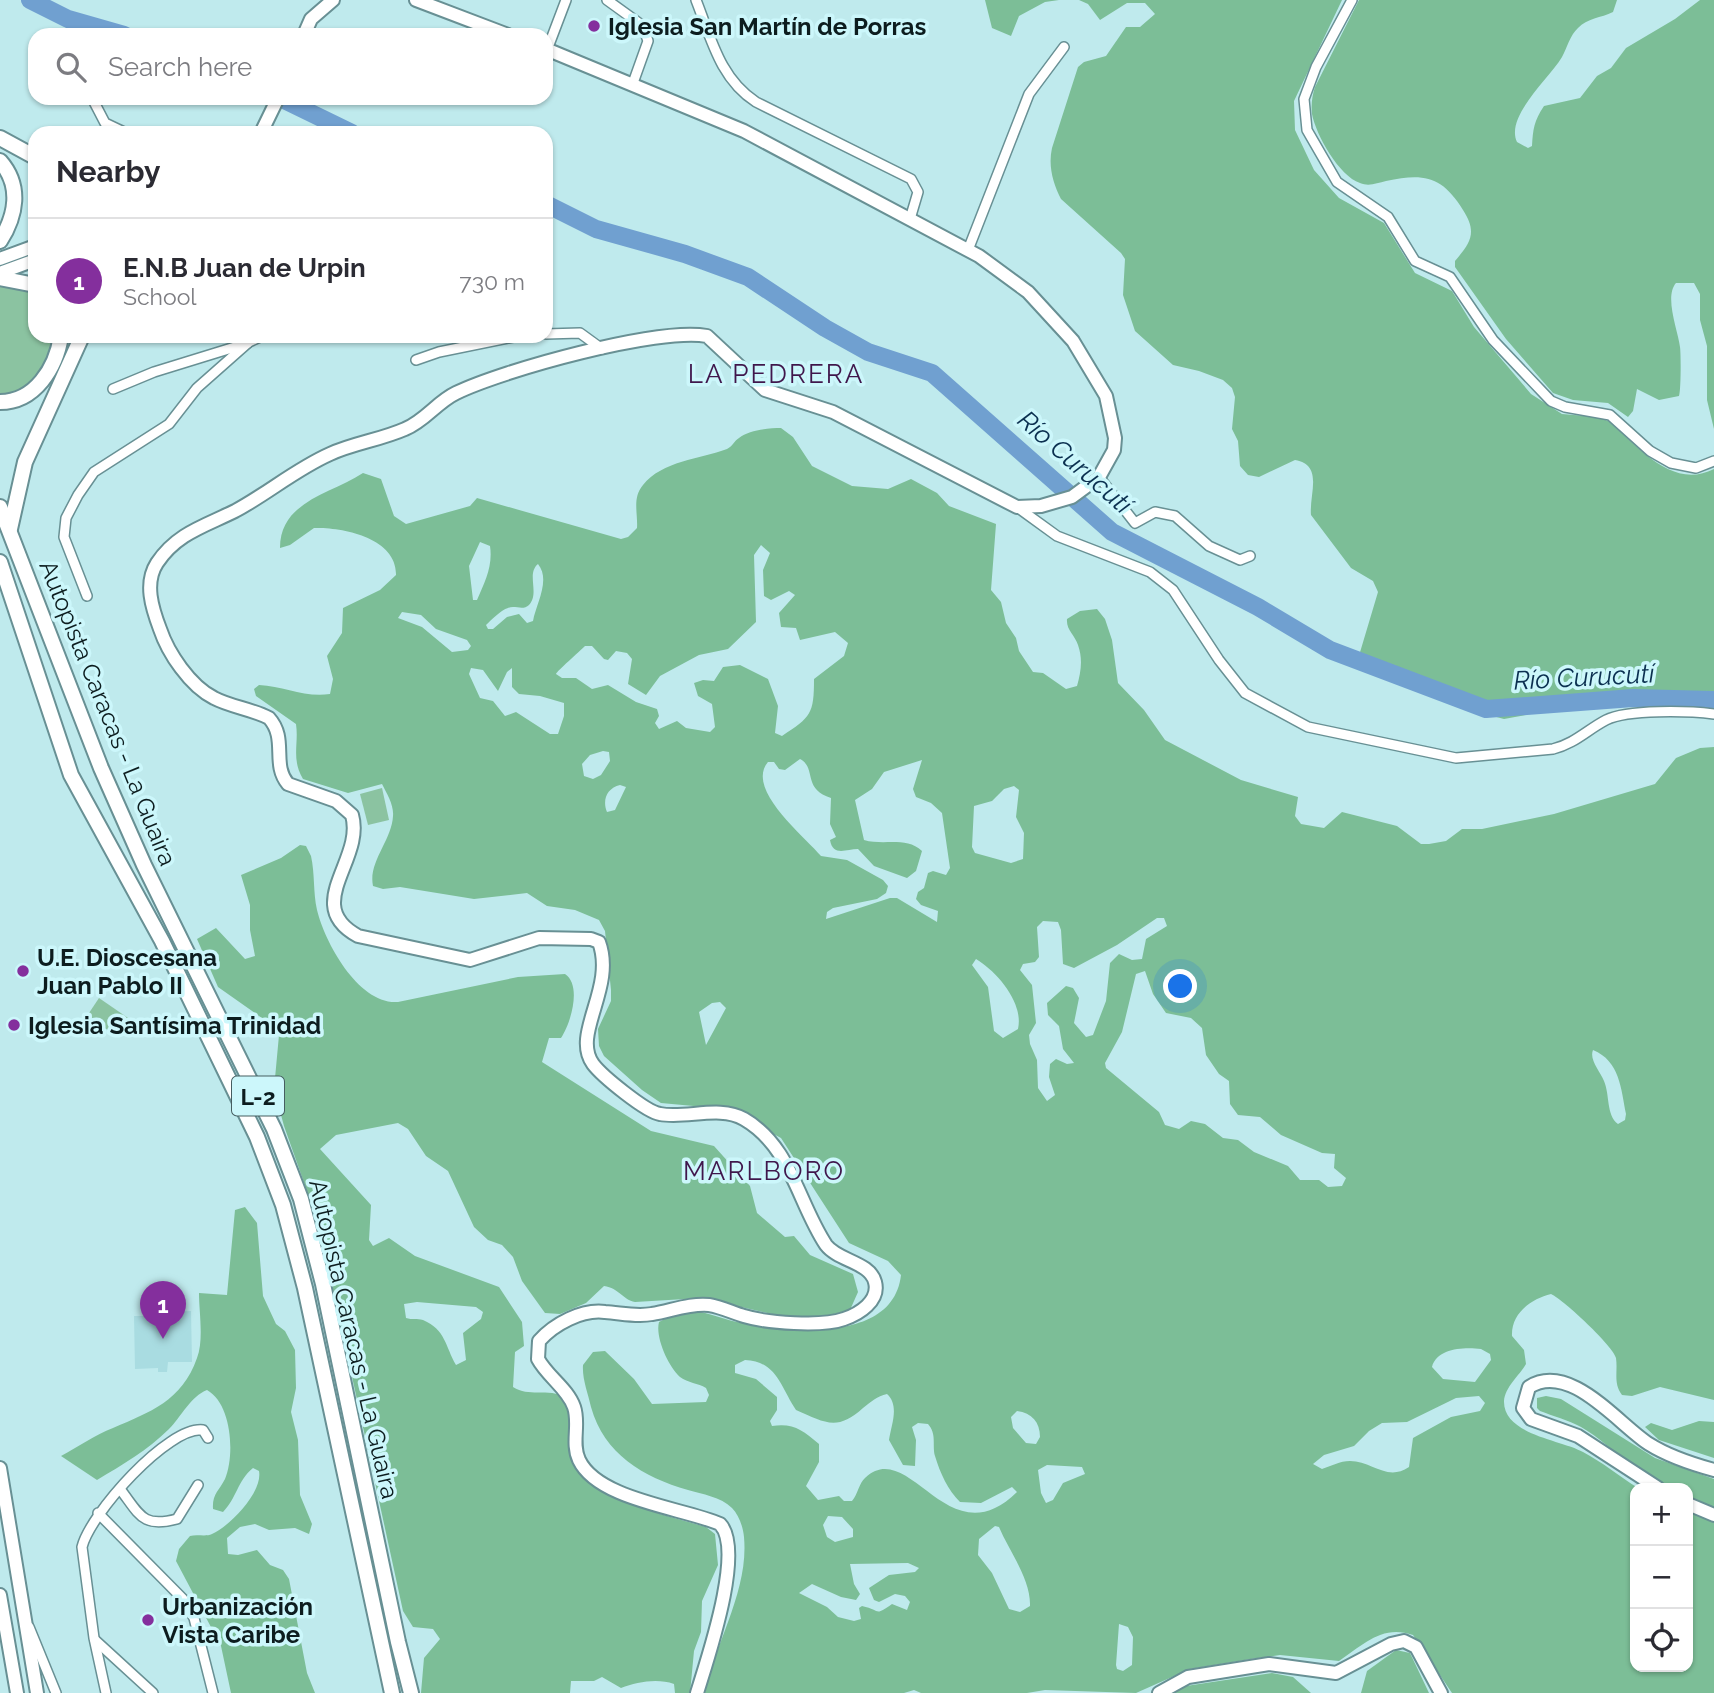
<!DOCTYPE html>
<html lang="en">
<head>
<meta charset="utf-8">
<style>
	body { margin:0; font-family:Raleway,sans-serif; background:#f2f2f3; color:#2b2b33 }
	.controls { position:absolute; right:21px; bottom:21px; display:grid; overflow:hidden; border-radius:14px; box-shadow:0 2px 5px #0004 }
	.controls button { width:63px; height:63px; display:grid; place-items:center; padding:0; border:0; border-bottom:2px solid #e1e1e2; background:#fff; color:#2b2b33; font:35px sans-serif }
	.you { position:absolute; left:1181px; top:987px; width:24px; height:24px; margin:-18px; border:5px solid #fff; border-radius:50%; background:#1a73e8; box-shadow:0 0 0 10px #1a73e833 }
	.badge { display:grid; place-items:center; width:46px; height:46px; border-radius:50%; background:#842f9d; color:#fff; font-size:23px; font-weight:700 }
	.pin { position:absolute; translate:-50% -58px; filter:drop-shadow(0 2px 4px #0008) }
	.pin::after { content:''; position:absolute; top:37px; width:24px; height:21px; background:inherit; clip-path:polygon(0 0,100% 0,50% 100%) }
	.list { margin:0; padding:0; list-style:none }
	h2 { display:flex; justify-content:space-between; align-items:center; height:91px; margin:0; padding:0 28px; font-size:30px }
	h2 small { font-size:23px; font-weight:400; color:#7c7c81 }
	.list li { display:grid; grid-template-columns:46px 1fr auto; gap:21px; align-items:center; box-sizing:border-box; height:126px; padding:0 28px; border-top:2px solid #e1e1e2 }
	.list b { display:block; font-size:26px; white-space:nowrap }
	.list p { margin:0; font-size:23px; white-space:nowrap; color:#7c7c81 }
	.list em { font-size:23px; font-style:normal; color:#7c7c81 }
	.icon { flex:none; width:38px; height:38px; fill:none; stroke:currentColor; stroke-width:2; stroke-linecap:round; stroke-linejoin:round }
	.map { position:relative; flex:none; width:1714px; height:1693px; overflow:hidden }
	.search { position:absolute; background:#fff; box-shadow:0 2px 5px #0004; left:28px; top:28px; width:525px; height:77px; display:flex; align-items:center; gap:18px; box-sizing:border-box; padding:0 24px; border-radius:21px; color:#7c7c81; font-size:26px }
	.panel { position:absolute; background:#fff; box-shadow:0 2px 5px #0004; left:28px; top:126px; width:525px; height:217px; border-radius:21px }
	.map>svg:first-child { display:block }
</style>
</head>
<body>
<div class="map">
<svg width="1714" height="1693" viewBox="0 0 1714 1693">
	<rect width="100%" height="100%" fill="#bfeaed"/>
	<path fill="#a9dce1" d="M191 1311 192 1362H168L167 1372H158V1368L135 1369 134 1316H170L171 1312Z"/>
	<g fill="#8bc3a1">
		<path d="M0 285 35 294V336H57C46 366 35 394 0 398Z"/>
		<path d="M382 788 389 820 368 825 360 794Z"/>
		<path d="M99 998 131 1020 118 1037 87 1016Z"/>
	</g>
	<g fill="#7cbe97" fill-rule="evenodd">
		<path d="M985 0H1059L1045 2 1019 16 1011 36 992 28Z"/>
		<path d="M1079 0H1342L1294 101 1295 130 1314 170 1339 198 1384 223 1415 273 1452 291 1474 327 1531 394 1562 414 1598 417 1608 421C1637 444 1671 491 1714 469V694L1673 691 1645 702 1620 704 1598 697 1567 696 1549 699 1526 715 1504 719 1462 708 1444 697 1377 671 1358 659 1378 592 1373 581 1351 568 1311 515C1309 494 1324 465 1295 460L1259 477 1248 475 1240 466 1238 441 1232 429 1235 397 1232 388 1223 380 1199 371 1173 365 1135 331 1123 295 1125 259 1121 253 1061 199C1053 183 1048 166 1052 148L1078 67 1084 62 1106 56 1126 27H1140L1155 14 1145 3H1127L1100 20 1088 4Z"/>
		<path d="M1359 0H1617L1613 12C1601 18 1587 18 1578 28 1570 35 1567 48 1562 57 1549 79 1505 116 1517 142L1528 148 1532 146C1533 129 1534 121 1544 106L1580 98 1597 76 1611 68 1626 48 1675 19 1700 0H1714V429L1707 400V346L1700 320V294L1694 283H1676C1664 297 1678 330 1680 347 1681 354 1681 390 1679 396L1659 400 1637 389 1633 411 1628 417 1608 403 1573 400 1553 393 1506 339 1455 267V261C1470 243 1478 233 1463 210 1442 176 1424 173 1386 181 1377 183 1369 187 1360 183 1339 176 1316 135 1312 114 1311 105 1312 96 1315 87Z"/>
		<path d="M781 428 793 437 812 466 852 486 888 489 911 479 937 493 949 506 996 524 991 590 1001 602 1006 623 1016 638 1019 651 1033 672 1043 673 1066 689 1077 686C1081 672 1083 659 1078 645 1075 635 1066 630 1067 619L1080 611 1097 609 1105 619 1112 640 1118 683 1144 710 1165 740 1241 780 1298 797 1295 816 1301 824 1324 828 1342 812 1397 826 1421 844H1429L1446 841 1462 829H1482L1554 814 1655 784 1676 758 1700 748 1714 747V1400L1660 1387 1632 1396 1622 1395C1613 1383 1618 1372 1616 1358 1614 1347 1564 1300 1551 1294 1531 1299 1511 1313 1512 1336L1524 1350 1526 1364C1519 1376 1505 1387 1504 1401 1503 1435 1562 1440 1583 1452 1602 1462 1619 1476 1638 1488L1635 1667H1688V1488C1644 1488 1616 1447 1581 1427 1568 1420 1553 1416 1540 1411L1537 1408V1398L1546 1396 1561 1399 1655 1458 1714 1479V1693H1452L1413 1635C1382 1624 1363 1645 1339 1661L1280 1655 1251 1659 1190 1669 1136 1693 1045 1690 1027 1693H921L914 1690 904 1693H705C715 1642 749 1591 744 1537 743 1527 739 1515 732 1508 721 1497 702 1494 688 1490 643 1477 604 1454 591 1407 588 1393 582 1379 583 1365L593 1352 605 1351 634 1379 652 1404 706 1402 709 1395 706 1388C698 1383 688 1383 680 1377 668 1366 655 1337 659 1322 668 1317 679 1312 690 1311 706 1311 722 1319 737 1322 786 1331 893 1345 901 1275L888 1261 849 1243 781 1138 726 1109 661 1103 642 1090 604 1056 599 1046 598 1029 611 1001V990L605 931 599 920 575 910 547 906 527 893 474 899 400 887 383 889 373 886C368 862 392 840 393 816 394 805 387 794 382 784L348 793 303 779C291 759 299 744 296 724L256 696 254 689 259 685C284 686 305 698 330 694L333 679 327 656 342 633 343 608 380 590 396 575C397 538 343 527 314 528L290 545 280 548C280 501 331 494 363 473L381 479 394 516 406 524 470 506 477 498 621 539 628 537 637 528C638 513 632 498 643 485 662 461 700 459 727 449 733 446 734 441 739 438 749 430 769 428 781 428ZM480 542 490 546C493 566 485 582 477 600H473L469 566ZM761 545 770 553 763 570 764 596 771 600 789 591 795 595 779 613 781 627 796 628 800 640 835 632 848 643 844 656 814 679C814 714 811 717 782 736L775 733 778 706 768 679 740 665 723 667 714 681 703 680 694 683 698 696 712 704 715 727 710 732 686 728 677 721 659 729 655 723 659 716 657 709 636 702 608 685 592 689 576 678H562L556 674C557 671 579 652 585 646H592L604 659 608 660 616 651 627 653 632 659 628 684 646 695 660 676 699 655 728 649 756 622 754 555ZM538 564C551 580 536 604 533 621L527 623 519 614 507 617 493 629H488L486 625C491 620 501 610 508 608 515 605 523 611 529 605 540 593 526 574 538 564ZM402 612 421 615 436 629 467 640 471 646 468 650 452 652 422 627 398 618ZM471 668 483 670 498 691 507 672 512 668V687L519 694 540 696 564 703V716L558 734H550L516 712 505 716 493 701 480 698 469 674ZM603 751 609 752 610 761 601 775 593 779 584 776 582 764 590 755ZM800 759C817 768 802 789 831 798L830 824 836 837 830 840C833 857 846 849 858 849L874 866 907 878 916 871 922 851C906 836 884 846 864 840L855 800 872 789 884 772 922 760 913 789 916 797 931 803 942 813 950 868 946 875 933 871 928 873 924 888 918 892 916 899 921 905 938 911 937 922 897 898H890L826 919 827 912 833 908 877 899 886 893 888 886 883 880 847 860 821 856C804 836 745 789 768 762H774L779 769 785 770ZM620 785 626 787 615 810 607 812C602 800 607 788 620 785ZM1014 786 1019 790 1016 817 1024 833 1023 859 1011 863 975 853 972 847 974 806 992 801 1004 789ZM1157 918H1164L1167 926 1146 939 1142 959 1132 960 1119 954 1110 963 1106 1001 1093 1035 1086 1037 1074 1023 1079 998 1073 988 1066 986 1047 1003 1048 1015 1059 1026 1063 1049 1074 1063 1067 1064 1056 1059 1050 1064 1049 1077 1055 1095 1047 1101 1038 1088 1037 1060 1030 1044 1029 1035 1036 1023 1032 985 1020 970 1023 964 1035 962 1039 957 1037 927 1043 921 1058 922 1061 930 1063 964 1074 968 1117 945ZM976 959C996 971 1024 1002 1018 1029L1003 1038 994 1031 988 987 972 965ZM1145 971 1153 994 1166 1013 1191 1018 1202 1028 1206 1055 1219 1074 1229 1081 1230 1104 1238 1115 1260 1117 1281 1135 1322 1153 1335 1154 1334 1168 1346 1178 1342 1186 1328 1187 1319 1180H1300L1288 1166 1254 1152 1238 1140 1223 1138 1205 1124 1191 1121 1179 1129 1165 1125 1159 1112 1106 1068 1105 1063 1122 1032 1136 974ZM720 1002 726 1008 706 1045 699 1012 712 1003ZM1593 1050C1620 1061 1621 1089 1626 1114L1625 1120 1618 1124C1606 1115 1610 1095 1604 1081 1600 1071 1589 1060 1593 1050ZM1481 1349 1490 1354 1491 1360 1475 1382 1443 1379 1432 1367C1437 1348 1464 1347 1481 1349ZM745 1360C777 1361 781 1388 796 1410 824 1422 837 1432 863 1408 871 1402 877 1396 887 1394 900 1406 891 1425 889 1440L903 1465 915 1466 916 1440 912 1427 918 1423 928 1424C937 1434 932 1445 935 1456 940 1473 948 1490 960 1502L981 1503 1012 1487 1017 1492C948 1560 910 1436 865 1478 859 1483 858 1494 852 1501H844L839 1496 818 1500 806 1486 819 1462V1444C802 1430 794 1423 772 1426L770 1421 777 1410V1397L756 1379 735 1373V1365ZM1479 1396 1485 1403 1480 1411 1451 1417 1413 1438 1409 1467C1387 1482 1372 1461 1350 1461 1340 1461 1331 1466 1322 1469L1313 1464 1324 1455 1354 1446 1369 1431 1382 1423 1407 1422 1456 1398ZM1017 1411C1032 1413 1040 1422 1040 1437L1036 1444 1026 1443 1013 1428 1011 1417ZM1047 1465 1082 1467 1085 1474 1063 1483 1053 1500 1046 1503 1041 1493 1038 1470ZM828 1516 842 1517 853 1529V1537L835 1542 827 1537 823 1525ZM995 1526 999 1527C1009 1551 1031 1579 1030 1606L1020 1612 1009 1609 992 1573 978 1555 979 1539ZM908 1563 919 1568 915 1572 889 1575 869 1588 874 1600 879 1602 895 1594 905 1596 910 1602 907 1610 892 1604C874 1617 881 1610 862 1606L859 1608 861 1619 854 1621 838 1617 827 1607 799 1593 812 1584 841 1597 856 1600 860 1594 854 1584 850 1564ZM1119 1624 1128 1627 1133 1637 1132 1665 1123 1671 1117 1669 1116 1665Z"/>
		<path d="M300 845 306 846 311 856C315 874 313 892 317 910 325 943 359 1005 398 1002L518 977 565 974C582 985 571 1023 561 1038H549L542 1062 651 1131 714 1146 750 1186 757 1213 785 1237 794 1236 810 1255 853 1274 858 1292 850 1310 822 1317H785L702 1298 635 1302C623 1300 619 1288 604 1286L586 1303 560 1314 545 1313 522 1281 513 1257 502 1245 488 1240 474 1227 448 1171 426 1156 408 1129 398 1123 336 1135 320 1149 371 1205 369 1240 373 1246 389 1238 415 1256 499 1287 522 1322 524 1346 515 1352 513 1387C532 1399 551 1385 570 1401L573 1442 597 1486 660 1514 706 1527 715 1534 718 1565 702 1601 701 1632 694 1651 690 1693H675L674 1684C657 1678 637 1682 621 1688L602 1677 594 1681H571L570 1693H421L424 1658 440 1639 433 1629 413 1627 403 1611 319 1225 284 1126 274 1089 279 1035 269 1023 218 987 197 939 216 928 245 959 255 956 250 930V905L241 875 281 858ZM417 1302 476 1307 483 1312 481 1319 463 1333 466 1360 456 1365C445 1346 446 1330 423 1320 417 1318 412 1320 406 1318L404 1304Z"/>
		<path d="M245 1207 257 1223 263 1296 276 1324 285 1331 295 1350 296 1388 291 1412 298 1440 300 1495 312 1524 309 1534 295 1528 269 1530 255 1524 240 1527 227 1538 228 1554 238 1555 257 1550 270 1565 283 1570 289 1579 307 1673 315 1693H231L221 1646 176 1561 179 1549 190 1536C197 1534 206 1537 212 1534 230 1526 263 1492 259 1471L253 1468C237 1481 237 1498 223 1512L213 1509C212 1494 219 1491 225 1479 235 1455 232 1404 207 1390 191 1396 181 1417 169 1429 148 1450 122 1465 97 1480L61 1456C78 1447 95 1435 113 1428 150 1412 182 1401 197 1358 204 1340 199 1312 199 1293L227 1295 235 1210Z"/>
		<path d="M1699 1421 1714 1422V1458L1659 1440 1645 1427 1651 1423 1672 1430Z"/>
		<path d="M1396 1650 1410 1653 1429 1693H1361L1367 1671Z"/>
		<path d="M1272 1673 1293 1677 1311 1693H1172L1186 1686Z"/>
	</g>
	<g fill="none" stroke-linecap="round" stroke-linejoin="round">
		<g stroke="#70a0d0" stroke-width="18">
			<path d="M30 0 68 19 124 35"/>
			<path d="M280 98 352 133"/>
			<path d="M546 204 596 229 685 254 748 277 825 328 868 352 932 373 1112 532 1258 607 1330 650 1486 709 1633 698 1714 700"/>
		</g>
		<defs>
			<g id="minor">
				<path d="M607 0 643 26 648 41 633 83"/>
				<path d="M696 0C711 38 720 79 756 102L911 179 918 192 910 219"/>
				<path d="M1352 0 1316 67 1304 99 1307 130 1337 182 1388 217 1415 261 1450 277 1493 340 1551 401 1565 407 1610 415 1650 451 1671 463 1696 468 1714 461"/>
				<path d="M547 50 566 0"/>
				<path d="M92 98 105 123 126 133"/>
				<path d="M968 250 1029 94 1064 47"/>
				<path d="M546 334 580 333 602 349"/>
				<path d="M416 360 439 352 518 336"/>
				<path d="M113 389 154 372 248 343"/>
				<path d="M1099 477 1135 523 1155 512 1175 516 1209 546 1240 560 1250 556"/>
				<path d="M1017 507 1057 536 1150 572 1173 590 1219 660 1245 693 1308 727 1456 758 1553 749C1574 744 1587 730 1606 720 1628 709 1689 711 1714 714"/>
				<path d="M87 596 64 537 66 518 78 495 94 472 169 424 197 388 249 342 262 336"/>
				<path d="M120 1489C140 1515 142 1528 177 1519L198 1485"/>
				<path d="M98 1513 183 1599 194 1618 213 1693"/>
				<path d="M29 1627 56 1693"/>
				<path d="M95 1640 153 1693"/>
				<path d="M106 1693 94 1638 82 1547C90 1514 168 1426 203 1430L208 1438"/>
			</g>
			<g id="secondary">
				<path d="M416 0 508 35"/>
				<path d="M304 35 311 19 333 0"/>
				<path d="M546 49 744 131 979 256 1028 292 1073 341 1106 396 1115 438 1114 450 1099 477 1072 497 1041 506 1017 507 833 412 765 390 707 336C659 327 503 370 456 393 437 402 425 421 405 429 380 440 354 443 330 454 296 469 267 494 235 511 205 526 177 533 157 563 144 583 152 608 160 629 168 653 190 686 214 698 231 707 252 709 269 718 288 739 271 764 288 784L336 801 352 815C365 860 301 905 358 936L470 960 539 938 591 939 599 942C616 988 571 1034 593 1064 602 1076 646 1112 660 1114 686 1119 720 1105 744 1119 791 1146 798 1203 826 1245 838 1261 870 1262 875 1282 880 1301 859 1314 844 1319 822 1327 767 1323 744 1316 733 1313 722 1307 709 1305 690 1303 671 1311 652 1314 636 1317 621 1313 605 1312 582 1309 554 1324 539 1341L538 1359C547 1376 568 1389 574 1407 580 1424 571 1443 579 1460 598 1500 683 1508 720 1524 745 1550 707 1660 697 1693"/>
				<path d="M261 133 278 98"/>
				<path d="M0 259 35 246"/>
				<path d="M0 273 35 260"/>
				<path d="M0 1468 37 1693"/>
				<path d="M1658 1488 1578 1436 1531 1419 1523 1408 1529 1387C1570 1361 1618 1424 1649 1444 1668 1456 1692 1464 1714 1470"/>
				<path d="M1688 1504 1714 1515"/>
				<path d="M0 1595 17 1693"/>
				<path d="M1159 1693 1188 1677 1269 1664 1336 1673 1391 1644 1404 1641 1416 1647 1441 1693"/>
			</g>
			<g id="primary">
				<path d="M0 138 35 157"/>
				<path d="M0 161C22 186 16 216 0 241"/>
			</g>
			<g id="trunk">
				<path d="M0 278 35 285"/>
				<path d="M0 402C35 402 56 368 61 336"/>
				<path d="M0 507 101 768 144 865 274 1129 301 1199 323 1284 398 1642 411 1693"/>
				<path d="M10 529 25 462 82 336"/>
				<path d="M0 562 71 775 162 941 257 1137 283 1205 305 1288 392 1693"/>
			</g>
		</defs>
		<use href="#minor" stroke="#689094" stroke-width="12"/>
		<use href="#secondary" stroke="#689094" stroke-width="16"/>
		<use href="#primary" stroke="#689094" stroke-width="18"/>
		<use href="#trunk" stroke="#689094" stroke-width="18"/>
		<use href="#minor" stroke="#fff" stroke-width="9"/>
		<use href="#secondary" stroke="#fff" stroke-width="12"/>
		<use href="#primary" stroke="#fff" stroke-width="14"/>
		<use href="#trunk" stroke="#fff" stroke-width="14"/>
	</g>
	<g fill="#842f9d" stroke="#ccf7fb" stroke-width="2.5">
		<circle cx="594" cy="26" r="7"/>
		<circle cx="23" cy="971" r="7"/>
		<circle cx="14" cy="1025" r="7"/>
		<circle cx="148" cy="1620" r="7"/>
	</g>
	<g text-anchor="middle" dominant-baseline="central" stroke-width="7" stroke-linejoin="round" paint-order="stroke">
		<rect fill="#ccf7fb" stroke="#465e61" stroke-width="2" x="232" y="1076.5" width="52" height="39" rx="5"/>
		<g font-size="23" font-weight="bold" fill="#0d1d1f">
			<text x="258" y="1096">L-2</text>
		</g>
		<g font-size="24" font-weight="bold" fill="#0d1d1f" stroke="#ccf7fb" text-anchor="start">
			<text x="608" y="26">Iglesia San Martín de Porras</text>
			<text x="37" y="957">U.E. Dioscesana<tspan x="37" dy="28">Juan Pablo II</tspan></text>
			<text x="28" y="1025">Iglesia Santísima Trinidad</text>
			<text x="162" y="1606">Urbanización<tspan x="162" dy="28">Vista Caribe</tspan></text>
		</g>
		<g font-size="24" fill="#0d1d1f" stroke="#ccf7fb">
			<text transform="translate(108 713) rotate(68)">Autopista Caracas - La Guaira</text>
			<text transform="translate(354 1339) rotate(77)">Autopista Caracas - La Guaira</text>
		</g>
		<g font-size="26" letter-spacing="2" fill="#40174c" stroke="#ccf7fb">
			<text x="776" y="374">LA PEDRERA</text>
			<text x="764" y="1171">MARLBORO</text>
		</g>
		<g font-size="26" font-style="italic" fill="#0b3050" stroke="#ccf7fb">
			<text transform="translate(1075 462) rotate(41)">Río Curucutí</text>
			<text transform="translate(1584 677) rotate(-3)">Río Curucutí</text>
		</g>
	</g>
</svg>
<div class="controls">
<button>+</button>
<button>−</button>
<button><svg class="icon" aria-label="locate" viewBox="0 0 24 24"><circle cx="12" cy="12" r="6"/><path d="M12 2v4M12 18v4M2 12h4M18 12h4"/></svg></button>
</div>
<div class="you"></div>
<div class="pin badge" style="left:163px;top:1339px">1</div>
<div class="search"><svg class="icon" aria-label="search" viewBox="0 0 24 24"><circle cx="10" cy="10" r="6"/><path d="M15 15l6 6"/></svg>Search here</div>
<section class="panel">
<h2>Nearby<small></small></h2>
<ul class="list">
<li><span class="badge">1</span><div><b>E.N.B Juan de Urpin</b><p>School</p></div><em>730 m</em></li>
</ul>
</section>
</div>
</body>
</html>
